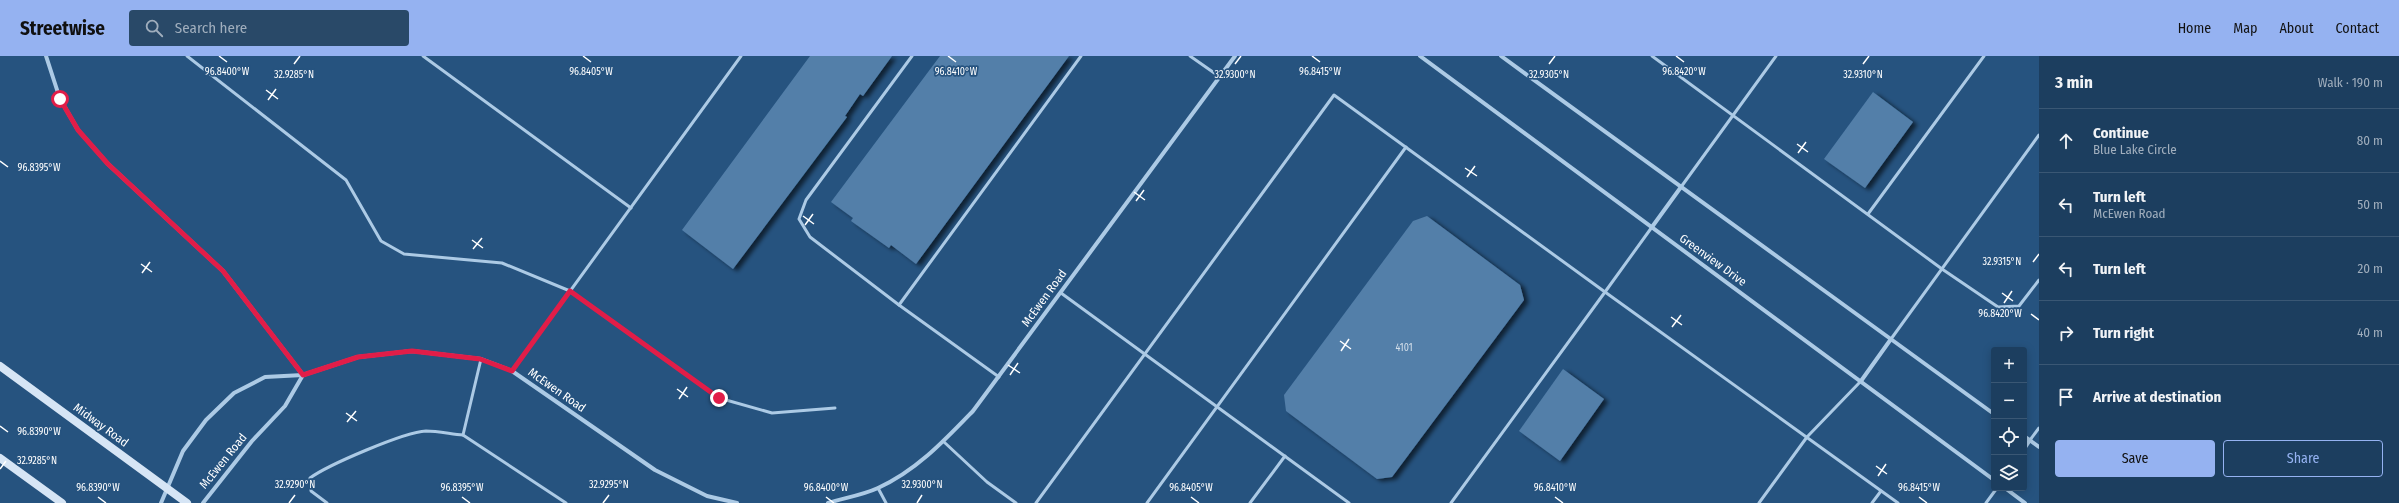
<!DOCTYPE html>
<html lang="en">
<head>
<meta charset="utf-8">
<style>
	body { margin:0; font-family:"Fira Sans Condensed",sans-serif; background:#294968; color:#f1f3f6 }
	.controls { position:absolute; right:12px; bottom:12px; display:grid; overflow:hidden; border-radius:4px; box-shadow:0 2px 10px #0003 }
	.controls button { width:36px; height:36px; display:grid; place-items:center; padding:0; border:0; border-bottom:1px solid #3a5774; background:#1c3e5f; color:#f1f3f6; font:20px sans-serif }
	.stop { position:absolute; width:12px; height:12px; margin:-9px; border:3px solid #e11d48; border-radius:50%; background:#fff }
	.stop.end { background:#e11d48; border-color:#fff; box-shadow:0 1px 4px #0008 }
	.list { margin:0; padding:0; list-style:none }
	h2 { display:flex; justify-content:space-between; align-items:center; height:52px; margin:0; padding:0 16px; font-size:17px }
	h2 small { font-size:13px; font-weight:400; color:#a0aebd }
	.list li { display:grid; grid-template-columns:26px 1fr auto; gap:12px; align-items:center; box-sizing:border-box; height:64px; padding:0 16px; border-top:1px solid #3a5774 }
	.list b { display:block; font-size:15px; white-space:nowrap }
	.list p { margin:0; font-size:13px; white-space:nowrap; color:#a0aebd }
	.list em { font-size:13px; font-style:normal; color:#a0aebd }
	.actions { display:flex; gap:8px; padding:12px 16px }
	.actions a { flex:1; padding:9px 0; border:1px solid #95b2f1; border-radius:4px; text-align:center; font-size:14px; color:#95b2f1 }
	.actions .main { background:#95b2f1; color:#111 }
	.icon { flex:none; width:22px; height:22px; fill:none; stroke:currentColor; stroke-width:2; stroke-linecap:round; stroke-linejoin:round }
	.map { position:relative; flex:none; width:2039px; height:447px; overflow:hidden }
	header { display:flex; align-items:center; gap:24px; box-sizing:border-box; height:56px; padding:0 20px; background:#95b2f1; color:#111 }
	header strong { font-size:19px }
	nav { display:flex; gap:22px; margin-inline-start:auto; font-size:14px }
	.search { width:280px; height:36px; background:#294968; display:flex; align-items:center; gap:10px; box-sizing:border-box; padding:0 14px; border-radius:4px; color:#a0aebd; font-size:15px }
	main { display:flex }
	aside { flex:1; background:#1c3e5f }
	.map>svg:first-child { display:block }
</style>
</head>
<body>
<header>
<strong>Streetwise</strong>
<div class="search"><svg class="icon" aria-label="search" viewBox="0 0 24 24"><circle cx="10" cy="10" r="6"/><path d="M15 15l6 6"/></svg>Search here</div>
<nav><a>Home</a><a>Map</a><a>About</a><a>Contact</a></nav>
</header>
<main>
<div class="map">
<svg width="2039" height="447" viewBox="0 0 2039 447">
	<defs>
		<filter id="shadow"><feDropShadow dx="4.5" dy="2.5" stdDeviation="2" flood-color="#0009"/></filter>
	</defs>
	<rect width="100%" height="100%" fill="#26537f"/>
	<g fill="#537fa9" filter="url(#shadow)">
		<path d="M810 0H892L863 40 860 38 845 60 847 61 733 213 682 174Z"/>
		<path d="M940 0H1069L916 208 891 189 889 192 851 165 853 162 831 146Z"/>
		<path d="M1873 36 1913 66 1865 132 1824 103Z"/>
		<path d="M1427 160 1520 229 1524 244 1392 421 1377 423 1286 355 1284 339 1413 165Z"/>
		<path d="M1563 313 1604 343 1560 405 1519 375Z"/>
	</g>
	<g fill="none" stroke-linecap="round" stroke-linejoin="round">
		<g stroke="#accae5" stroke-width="3">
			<path d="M187 0 346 124 381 185 404 198 502 207 570 235 719 342 772 357 835 352"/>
			<path d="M423 0 631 152"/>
			<path d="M912 0 806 144 799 163 810 181 899 249 1081 0"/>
			<path d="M1190 0 1220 21"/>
			<path d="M1652 0 1942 213 1998 251 2019 250 2039 224"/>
			<path d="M1681 131 1776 0"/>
			<path d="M1868 158 1984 0"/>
			<path d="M1652 171 1605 236 1898 447"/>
			<path d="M1061 237 1349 447"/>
			<path d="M899 249 999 321"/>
			<path d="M1891 283 2039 79"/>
			<path d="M481 303 463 379 566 447"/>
			<path d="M512 315 741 0"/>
			<path d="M2030 384 2039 372"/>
			<path d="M944 386 987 426 1016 447"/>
			<path d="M878 432 886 447"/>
			<path d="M327 447 311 435 310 422C328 409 404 376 426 375 438 375 451 378 463 379"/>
			<path d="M1036 447 1334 39 1605 236 1451 447"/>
			<path d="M1147 447 1406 91"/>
			<path d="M1250 447 1285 400"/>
			<path d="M1759 447 1807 381 1861 325"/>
			<path d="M1872 447 1881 435"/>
			<path d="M1986 447 1997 432"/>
		</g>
		<g stroke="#accae5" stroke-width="4">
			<path d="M46 0 60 43 78 74 108 108 223 215 303 319"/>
			<path d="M1420 0 1994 424"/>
			<path d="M1501 0 1994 358"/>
			<path d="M1652 171 1681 131"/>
			<path d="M1861 325 1891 283"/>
			<path d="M2024 380 2039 391"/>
			<path d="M2024 393 2030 384"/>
			<path d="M2005 432 2025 447"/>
			<path d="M161 447 183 395 206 364 234 337 265 321 303 319 358 301 412 295 481 303 512 315 655 414 707 440 737 447"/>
			<path d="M203 447 252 385 285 350 303 319"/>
			<path d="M828 447C844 442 863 439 878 432 916 415 945 384 973 355L1235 0"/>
		</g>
		<g stroke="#d6e5f5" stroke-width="8">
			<path d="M0 310 187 447"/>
			<path d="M0 402 62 447"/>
		</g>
	</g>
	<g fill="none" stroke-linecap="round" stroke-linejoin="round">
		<path stroke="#e11d48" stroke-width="5" d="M60 43 78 74 108 108 223 215 303 319 358 301 412 295 480 303 512 315 570 235 719 342"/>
	</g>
	<path fill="none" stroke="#fff" stroke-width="1.5" d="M219 0 227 6M583 0 591 6M948 0 956 6M1312 0 1320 6M1676 0 1684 6M294 8 300 0M1235 8 1241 0M1549 8 1555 0M1863 8 1869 0M266 34 278 43M268 44 276 33M1797 88 1808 96M1798 97 1806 86M0 105 8 111M1465 112 1477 120M1467 121 1475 110M1134 136 1145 144M1136 145 1144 134M803 160 814 168M805 169 813 158M472 184 483 192M473 193 482 182M2033 206 2039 198M141 208 152 216M142 217 150 206M2002 237 2013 245M2004 247 2012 235M2031 258 2039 264M1671 261 1682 269M1672 271 1681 259M1340 285 1351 293M1341 295 1349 283M1008 309 1020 317M1010 319 1018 307M677 333 688 341M679 343 687 331M346 357 357 365M347 366 356 355M0 370 8 376M1876 410 1887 418M0 413 6 405M1878 420 1886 408M98 441 106 447M462 441 470 447M826 441 834 447M1191 441 1199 447M1555 441 1563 447M1919 441 1927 447M289 447 295 439M603 447 609 439M917 447 922 439"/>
	<g text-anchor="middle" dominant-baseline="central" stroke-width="3.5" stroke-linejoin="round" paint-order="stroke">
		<g font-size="10" fill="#d4dfea">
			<text x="1404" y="292">4101</text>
		</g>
		<g font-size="12" fill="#fff" stroke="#26537f">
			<text transform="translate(1713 204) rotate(36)">Greenview Drive</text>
			<text transform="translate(1044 242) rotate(-54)">McEwen Road</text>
			<text transform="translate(557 334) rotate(35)">McEwen Road</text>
			<text transform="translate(101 369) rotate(36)">Midway Road</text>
			<text transform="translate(223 405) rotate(-51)">McEwen Road</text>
		</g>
	</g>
	<g font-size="10" text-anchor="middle" fill="#fff" stroke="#26537f" stroke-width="3.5" stroke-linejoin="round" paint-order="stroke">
		<text x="591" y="19">96.8405°W</text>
		<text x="956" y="19">96.8410°W</text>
		<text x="1684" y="19">96.8420°W</text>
		<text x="227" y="19">96.8400°W</text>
		<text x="1320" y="19">96.8415°W</text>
		<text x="294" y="22">32.9285°N</text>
		<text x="1235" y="22">32.9300°N</text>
		<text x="1549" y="22">32.9305°N</text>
		<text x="1863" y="22">32.9310°N</text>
		<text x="39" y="115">96.8395°W</text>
		<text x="2002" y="209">32.9315°N</text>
		<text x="2000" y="261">96.8420°W</text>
		<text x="39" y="379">96.8390°W</text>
		<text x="37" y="408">32.9285°N</text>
		<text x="295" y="432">32.9290°N</text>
		<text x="609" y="432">32.9295°N</text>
		<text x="922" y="432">32.9300°N</text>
		<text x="98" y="435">96.8390°W</text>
		<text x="462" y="435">96.8395°W</text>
		<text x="826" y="435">96.8400°W</text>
		<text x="1191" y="435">96.8405°W</text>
		<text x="1555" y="435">96.8410°W</text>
		<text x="1919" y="435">96.8415°W</text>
	</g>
</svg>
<div class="controls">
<button>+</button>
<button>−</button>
<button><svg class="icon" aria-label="locate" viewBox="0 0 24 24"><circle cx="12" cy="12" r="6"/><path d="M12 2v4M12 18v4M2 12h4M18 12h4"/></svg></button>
<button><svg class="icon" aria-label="layers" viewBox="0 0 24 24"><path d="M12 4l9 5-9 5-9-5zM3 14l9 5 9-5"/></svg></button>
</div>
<div class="stop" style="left:60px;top:43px"></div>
<div class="stop end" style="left:719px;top:342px"></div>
</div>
<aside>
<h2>3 min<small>Walk · 190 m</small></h2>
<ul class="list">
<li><svg class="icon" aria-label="ahead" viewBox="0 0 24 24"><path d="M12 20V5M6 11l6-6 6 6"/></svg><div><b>Continue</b><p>Blue Lake Circle</p></div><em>80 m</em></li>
<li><svg class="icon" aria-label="left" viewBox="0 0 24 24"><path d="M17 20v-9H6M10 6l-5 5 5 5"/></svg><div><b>Turn left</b><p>McEwen Road</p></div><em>50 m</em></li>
<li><svg class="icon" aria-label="left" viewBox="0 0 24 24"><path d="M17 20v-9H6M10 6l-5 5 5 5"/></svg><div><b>Turn left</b></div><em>20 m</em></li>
<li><svg class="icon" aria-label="right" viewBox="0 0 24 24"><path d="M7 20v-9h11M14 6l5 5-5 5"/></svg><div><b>Turn right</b></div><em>40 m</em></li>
<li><svg class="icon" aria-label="arrive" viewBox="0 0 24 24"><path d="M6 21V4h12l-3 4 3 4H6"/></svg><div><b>Arrive at destination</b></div></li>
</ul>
<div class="actions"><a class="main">Save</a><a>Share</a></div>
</aside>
</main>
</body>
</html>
